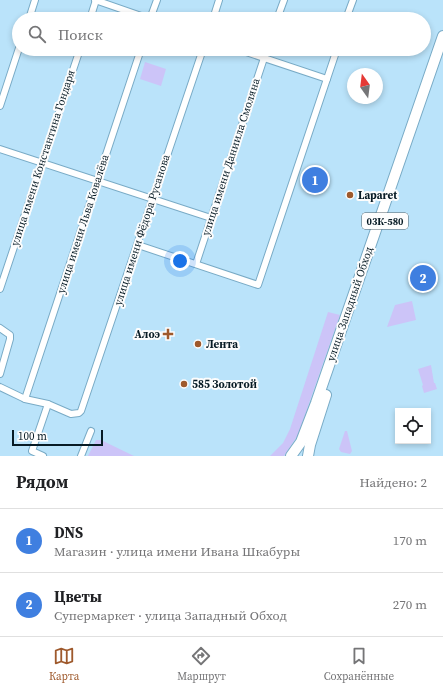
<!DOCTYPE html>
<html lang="ru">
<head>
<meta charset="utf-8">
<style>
	body { margin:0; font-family:"Source Serif 4",serif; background:#f2f2f2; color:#202124 }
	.controls { position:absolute; right:12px; bottom:12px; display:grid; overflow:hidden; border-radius:0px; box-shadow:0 2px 6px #0003 }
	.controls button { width:36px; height:36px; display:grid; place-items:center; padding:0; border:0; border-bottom:1px solid #e0e0e0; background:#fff; color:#202124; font:20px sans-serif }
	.compass { position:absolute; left:347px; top:68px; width:36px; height:36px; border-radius:50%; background:#fff; box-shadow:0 2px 6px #0003; rotate:346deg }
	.scale { position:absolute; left:12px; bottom:10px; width:91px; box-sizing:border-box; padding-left:4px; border:2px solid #071b25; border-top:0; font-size:11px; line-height:14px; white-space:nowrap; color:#071b25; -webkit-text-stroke:3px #fdfdfd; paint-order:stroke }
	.you { position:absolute; left:180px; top:261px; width:14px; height:14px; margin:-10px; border:3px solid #fff; border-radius:50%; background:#1a73e8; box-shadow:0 0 0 6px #1a73e833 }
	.badge { display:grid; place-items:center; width:26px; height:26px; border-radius:50%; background:#9e592c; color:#fff; font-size:13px; font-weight:700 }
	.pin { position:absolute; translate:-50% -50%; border:2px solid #fff; box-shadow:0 1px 4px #0006 }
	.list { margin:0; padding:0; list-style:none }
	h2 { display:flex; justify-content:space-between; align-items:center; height:52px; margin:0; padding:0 16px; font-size:17px }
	h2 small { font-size:13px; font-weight:400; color:#757577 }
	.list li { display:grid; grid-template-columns:26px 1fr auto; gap:12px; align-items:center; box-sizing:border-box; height:64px; padding:0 16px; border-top:1px solid #e0e0e0 }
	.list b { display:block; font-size:15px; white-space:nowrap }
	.list p { margin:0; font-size:13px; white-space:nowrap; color:#757577 }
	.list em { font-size:13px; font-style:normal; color:#757577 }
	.icon { flex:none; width:22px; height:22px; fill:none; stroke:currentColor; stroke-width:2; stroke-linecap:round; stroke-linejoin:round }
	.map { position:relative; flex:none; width:443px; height:456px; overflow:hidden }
	.search { position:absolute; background:#fff; box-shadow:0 2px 6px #0003; left:12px; right:12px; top:12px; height:44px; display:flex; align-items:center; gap:10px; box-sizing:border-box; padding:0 14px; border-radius:22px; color:#757577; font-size:15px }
	.sheet { height:180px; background:#fff }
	nav { display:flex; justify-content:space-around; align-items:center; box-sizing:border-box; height:56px; border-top:1px solid #e0e0e0; background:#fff; font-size:11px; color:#757577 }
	nav a { display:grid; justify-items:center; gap:2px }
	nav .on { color:#9e592c }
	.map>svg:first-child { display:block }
</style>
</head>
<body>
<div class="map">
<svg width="443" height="456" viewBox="0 0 443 456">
	<rect width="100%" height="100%" fill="#bae3fa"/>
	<g fill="#ccc4f8">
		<path d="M145 62 166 69 161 86 140 79Z"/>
		<path d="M412 301 416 320 387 327 395 305Z"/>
		<path d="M328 312 340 315 298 435 284 456H270L283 443 290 429Z"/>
		<path d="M431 365 434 383H435L437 389 424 393 422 386 423 385 418 369Z"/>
		<path d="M345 431H347L352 451 350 454 341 452 339 449Z"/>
		<path d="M96 440H101L134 456H88Z"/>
	</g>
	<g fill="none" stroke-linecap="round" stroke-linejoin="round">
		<defs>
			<g id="minor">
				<path d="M95 0 150 19"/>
				<path d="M29 19 35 0"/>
				<path d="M90 19 96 0"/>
				<path d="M150 19 157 0"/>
				<path d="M213 19 219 0"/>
				<path d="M277 19 284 0"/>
				<path d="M346 19 353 0"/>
				<path d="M237 49 327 79"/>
				<path d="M0 106 19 48"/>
				<path d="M0 149 211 218"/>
				<path d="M138 245 258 285 337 49"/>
				<path d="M196 264 267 49"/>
				<path d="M0 289 80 49"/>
				<path d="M0 328 10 335V339L0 374"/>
				<path d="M0 387 25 399 48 404 71 414 79 413 81 411 203 49"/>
				<path d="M25 399 141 49"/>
				<path d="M43 456 32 451 48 404"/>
				<path d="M81 456 91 431"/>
			</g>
			<g id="trunk">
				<path d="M291 456 301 442 316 403 443 36"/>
				<path d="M308 456 310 445 326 395"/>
			</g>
		</defs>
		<use href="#minor" stroke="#79abc6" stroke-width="8"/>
		<use href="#trunk" stroke="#79abc6" stroke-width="12"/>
		<use href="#minor" stroke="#fff" stroke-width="6"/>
		<use href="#trunk" stroke="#fff" stroke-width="10"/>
	</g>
	<g fill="#9e592c" stroke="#fdfdfd" stroke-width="1.5">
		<circle cx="350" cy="195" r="4"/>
		<path d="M166 328h4v4h4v4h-4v4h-4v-4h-4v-4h4z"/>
		<circle cx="198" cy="344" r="4"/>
		<circle cx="184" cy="384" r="4"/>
	</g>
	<g text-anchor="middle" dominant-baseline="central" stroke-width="4" stroke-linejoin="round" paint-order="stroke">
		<rect fill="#fdfdfd" stroke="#515f66" stroke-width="1" x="362" y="213" width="46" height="16" rx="3"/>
		<g font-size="10" font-weight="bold" fill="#071b25">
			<text x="385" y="221">03К-580</text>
		</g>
		<g font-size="11" fill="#071b25" stroke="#fdfdfd">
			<text transform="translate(231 157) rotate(-72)">улица имени Даниила Смоляна</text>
			<text transform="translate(43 158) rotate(-72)">улица имени Константина Гондаря</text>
			<text transform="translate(83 224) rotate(-72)">улица имени Льва Ковалёва</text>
			<text transform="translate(142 230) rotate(-72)">улица имени Фёдора Русанова</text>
			<text transform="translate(350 304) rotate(-71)">улица Западный Обход</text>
		</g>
		<g font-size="11" font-weight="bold" fill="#071b25" stroke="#fdfdfd" text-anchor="start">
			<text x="358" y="195">Laparet</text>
			<text x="160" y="334" text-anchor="end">Алоэ</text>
			<text x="206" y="344">Лента</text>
			<text x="192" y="384">585 Золотой</text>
		</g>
	</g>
</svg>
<div class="controls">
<button><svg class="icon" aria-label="locate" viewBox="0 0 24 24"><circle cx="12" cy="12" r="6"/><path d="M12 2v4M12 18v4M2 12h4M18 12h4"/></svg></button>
</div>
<svg class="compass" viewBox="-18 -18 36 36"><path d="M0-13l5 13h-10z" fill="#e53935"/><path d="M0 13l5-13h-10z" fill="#757577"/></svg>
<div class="scale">100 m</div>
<div class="you"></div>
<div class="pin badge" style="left:315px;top:180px;background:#3f7fe0">1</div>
<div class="pin badge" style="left:423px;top:278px;background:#3f7fe0">2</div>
<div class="search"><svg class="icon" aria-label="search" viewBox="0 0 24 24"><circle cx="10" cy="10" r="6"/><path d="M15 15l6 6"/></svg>Поиск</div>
</div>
<section class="sheet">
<h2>Рядом<small>Найдено: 2</small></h2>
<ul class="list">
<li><span class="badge" style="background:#3f7fe0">1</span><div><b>DNS</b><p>Магазин · улица имени Ивана Шкабуры</p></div><em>170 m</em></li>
<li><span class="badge" style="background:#3f7fe0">2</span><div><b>Цветы</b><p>Супермаркет · улица Западный Обход</p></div><em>270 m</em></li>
</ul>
</section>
<nav>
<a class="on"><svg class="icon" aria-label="map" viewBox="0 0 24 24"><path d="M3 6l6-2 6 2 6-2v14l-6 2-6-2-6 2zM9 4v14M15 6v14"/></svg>Карта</a>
<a><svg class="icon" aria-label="directions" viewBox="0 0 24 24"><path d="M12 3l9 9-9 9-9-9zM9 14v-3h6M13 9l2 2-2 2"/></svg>Маршрут</a>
<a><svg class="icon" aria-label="saved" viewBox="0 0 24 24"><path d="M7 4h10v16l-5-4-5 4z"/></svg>Сохранённые</a>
</nav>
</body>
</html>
